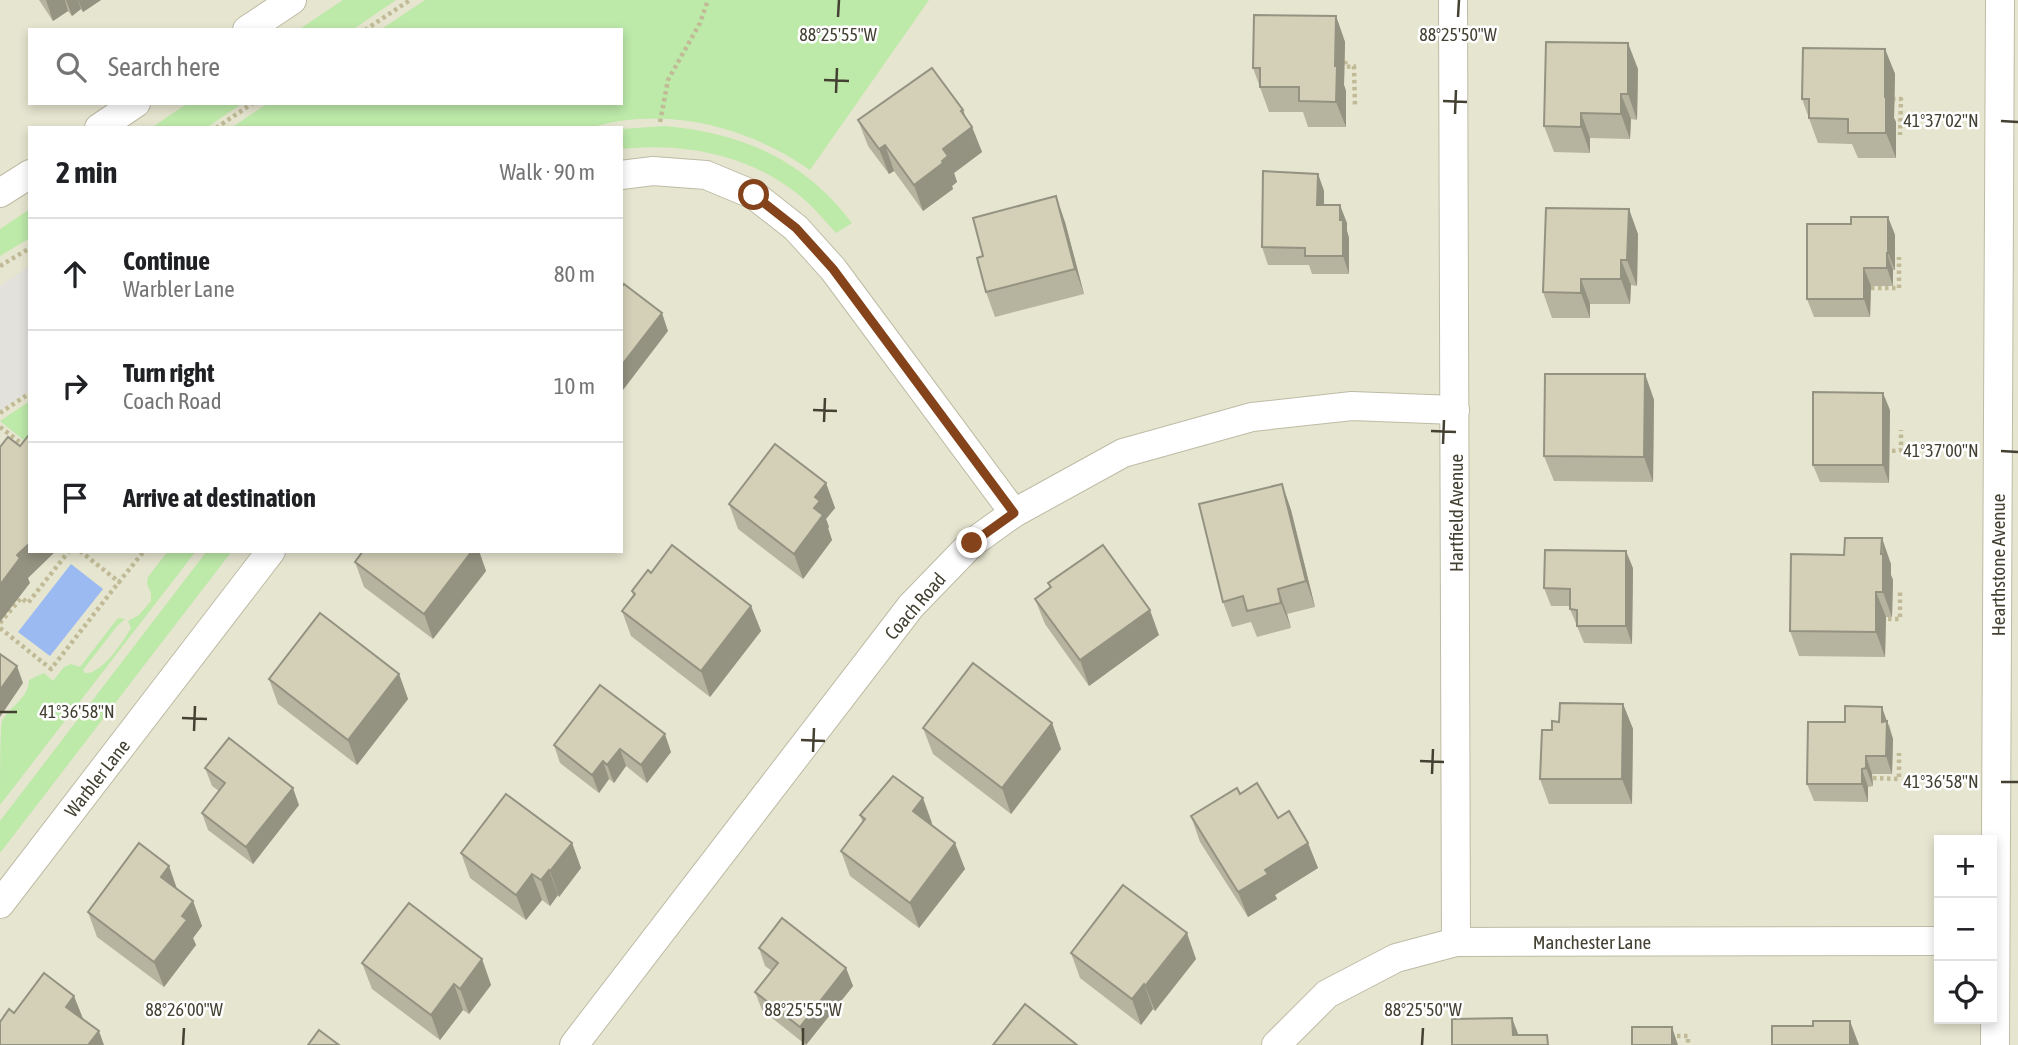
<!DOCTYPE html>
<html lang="en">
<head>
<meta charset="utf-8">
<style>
	body { margin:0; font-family:"Asap Condensed",sans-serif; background:#f2f2f2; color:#202124 }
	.controls { position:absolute; right:21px; bottom:21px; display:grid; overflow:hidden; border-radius:0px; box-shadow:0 4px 10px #0003 }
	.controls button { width:63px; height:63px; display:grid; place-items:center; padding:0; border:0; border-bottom:2px solid #e0e0e0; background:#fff; color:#202124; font:35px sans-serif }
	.stop { position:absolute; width:21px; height:21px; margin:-16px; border:5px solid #84431a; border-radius:50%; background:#fff }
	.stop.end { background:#84431a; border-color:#fff; box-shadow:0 2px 7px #0008 }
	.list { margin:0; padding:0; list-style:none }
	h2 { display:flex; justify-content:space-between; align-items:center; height:91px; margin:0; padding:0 28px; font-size:30px }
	h2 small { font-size:23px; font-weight:400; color:#757577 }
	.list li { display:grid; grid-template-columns:46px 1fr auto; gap:21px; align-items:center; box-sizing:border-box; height:112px; padding:0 28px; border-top:2px solid #e0e0e0 }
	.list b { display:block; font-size:26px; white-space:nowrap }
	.list p { margin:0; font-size:23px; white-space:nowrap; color:#757577 }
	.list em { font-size:23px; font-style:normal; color:#757577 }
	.icon { flex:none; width:38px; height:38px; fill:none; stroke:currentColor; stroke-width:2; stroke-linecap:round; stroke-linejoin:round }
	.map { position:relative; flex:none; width:2018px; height:1045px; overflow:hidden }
	.search { position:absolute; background:#fff; box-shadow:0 4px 10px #0003; left:28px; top:28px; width:595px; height:77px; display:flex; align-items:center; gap:18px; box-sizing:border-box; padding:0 24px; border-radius:0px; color:#757577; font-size:26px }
	.panel { position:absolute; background:#fff; box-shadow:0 4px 10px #0003; left:28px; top:126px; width:595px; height:427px; border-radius:0px }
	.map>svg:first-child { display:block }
</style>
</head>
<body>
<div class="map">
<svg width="2018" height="1045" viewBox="0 0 2018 1045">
	<rect width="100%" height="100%" fill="#f2f1e3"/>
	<path fill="#e6e5d0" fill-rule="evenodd" d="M0 0H2018V1045H0ZM30 30H621V103H30ZM30 128H621V551H30ZM1939 840H1992V1019H1939Z"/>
	<g fill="#bde9a9">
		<path d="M343 0H396L352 30H298Z"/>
		<path d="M425 0H929L810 170C747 126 665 105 590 128H231L268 103H621V30H380Z"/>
		<path d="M188 103H243L206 128H151Z"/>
		<path d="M665 126C743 133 804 160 852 223L836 233C827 223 817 211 807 202 756 156 688 142 621 149V129Z"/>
		<path d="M30 209V238L0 256V229Z"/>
		<path d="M30 401V445L0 421Z"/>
		<path d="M168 551H196L0 805C0 791 0 729 2 721 10 706 29 698 29 680L44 673 53 681 64 667 71 664 80 667 118 618 125 619 117 626 83 670 85 673C101 675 123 642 131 628L128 621 139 615 151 601V593L147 584 148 577Z"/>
		<path d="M207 551H232L0 853V821Z"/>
	</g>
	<path fill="#e2e1dc" d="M30 266V391L0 411V286Z"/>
	<path fill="#9bbaf2" d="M71 564 103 589 50 656 18 632Z"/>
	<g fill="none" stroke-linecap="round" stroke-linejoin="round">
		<defs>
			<g id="minor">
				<path d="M1453 0 1456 942"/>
				<path d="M247 30 292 0"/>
				<path d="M99 128 136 103"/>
				<path d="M621 175 653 171 706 175 754 195 796 228 833 269 1014 513"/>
				<path d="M0 193 30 174"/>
				<path d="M0 904 271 551"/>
				<path d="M574 1045 911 606 972 543 1014 513 1123 453 1252 417 1352 406 1455 410"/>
				<path d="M1276 1045 1327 994 1396 958 1456 942 1939 941"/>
				<path d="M1995 1045 2000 0"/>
			</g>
		</defs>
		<use href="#minor" stroke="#bebba5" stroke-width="30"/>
		<g stroke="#c0bb96" stroke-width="4.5" stroke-dasharray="3.5 3.5" stroke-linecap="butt">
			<path d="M365 30 410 0"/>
			<path d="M1345 61 1346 67 1354 66 1355 107"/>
			<path d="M1892 99H1901L1900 135"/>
			<path d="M660 122 668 80 700 23 708 0"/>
			<path d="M216 128 253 103"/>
			<path d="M0 266 30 248"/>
			<path d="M1871 288H1899V257"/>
			<path d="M0 413 30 393"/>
			<path d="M0 427 30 450"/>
			<path d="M1892 451 1901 450V430"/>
			<path d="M80 551 119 582 144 551"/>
			<path d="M1881 619H1900V592"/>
			<path d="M0 623 21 598 28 603 69 551"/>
			<path d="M0 628 51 669 119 582"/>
			<path d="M1873 778 1899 779V753"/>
			<path d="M1670 1036H1688V1045"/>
		</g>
		<use href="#minor" stroke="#fff" stroke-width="28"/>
	</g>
	<g fill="#b6b39e">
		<path d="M39 0H101L83 12 81 9 72 16 68 11 53 21Z"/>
		<path d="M1336 16 1345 42 1344 85 1346 91V127H1308L1303 112H1269L1253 68Z"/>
		<path d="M1885 49 1895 74 1894 118 1896 122V158H1858L1852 144 1818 143 1802 99Z"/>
		<path d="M1638 69 1637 120 1631 119 1630 139 1590 138V153L1554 152 1544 126Z"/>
		<path d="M963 110 965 117 972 127 982 152 954 173 957 182 952 186 953 189 923 211 894 171 889 174 868 146 858 120Z"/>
		<path d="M1318 174 1324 191V205L1347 223V231L1349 238V274H1312L1309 265H1268L1262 247Z"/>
		<path d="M1888 217 1895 235V270H1893V286H1871L1870 317H1814L1807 299 1851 224Z"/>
		<path d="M1065 222 1084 294 995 317 986 292 983 256Z"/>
		<path d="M1638 234 1637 286 1631 285 1630 304H1590V318H1552L1543 292Z"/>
		<path d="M1645 374 1654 400 1653 482 1554 481 1544 456Z"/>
		<path d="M1890 410 1889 483 1820 482 1813 465Z"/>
		<path d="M826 483 835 508 826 519 829 527 828 528 832 540 803 579 738 529 729 504Z"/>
		<path d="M1282 484 1291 510 1315 607 1287 614 1291 628 1257 637 1251 622 1232 627 1223 602Z"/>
		<path d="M363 551H479L486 571 433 639 364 587 355 562Z"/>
		<path d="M1891 564V575L1893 580 1892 617H1886L1885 657 1799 656 1790 631Z"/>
		<path d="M1633 568 1632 644 1584 643 1570 609V606H1551L1544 588Z"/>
		<path d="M1048 583 1159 635 1089 686 1045 624 1035 599 1050 588Z"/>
		<path d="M632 591 751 606 761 631 710 697 631 636 622 611 633 595Z"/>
		<path d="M399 674 408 699 357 765 278 704 269 679Z"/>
		<path d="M1623 704 1633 729 1632 804H1549L1540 779 1552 730Z"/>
		<path d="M1052 723 1061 749 1011 814 933 754 923 728Z"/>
		<path d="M1889 724 1893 739 1892 774H1872L1873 786 1868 787V802L1814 801 1807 784Z"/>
		<path d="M554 745 671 752 647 783 626 766 614 783 609 779 599 793 560 763Z"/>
		<path d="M205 768 299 805 253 864 208 830 202 813 219 791 212 786Z"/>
		<path d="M1240 794 1278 818 1308 843 1318 868 1275 895 1277 899 1248 917 1200 842 1191 816Z"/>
		<path d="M860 815 932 823 931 825 965 869 919 928 850 876 841 851 863 823Z"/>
		<path d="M572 843 581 868 559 897 558 895 550 906 542 900 526 920 470 878 461 853Z"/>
		<path d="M169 866 177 889 193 901 202 926 193 938 196 945 164 987 97 937 88 912Z"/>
		<path d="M759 948 846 968 853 986 806 1045 762 1010 755 992 772 971 765 966Z"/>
		<path d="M1071 953 1196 959 1155 1011 1153 1009 1141 1025 1080 978Z"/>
		<path d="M482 959 491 985 469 1014 463 1010 440 1040 372 989 362 963Z"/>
	</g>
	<g fill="#949281">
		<path d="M46 0H65L68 11 53 21Z"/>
		<path d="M66 0H78L81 9 72 16Z"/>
		<path d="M78 0H101L83 12Z"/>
		<path d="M1336 16 1345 42 1344 85 1346 91V127L1336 102 1335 66Z"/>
		<path d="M1628 43 1638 69 1637 120 1628 94Z"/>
		<path d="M1885 49 1895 74 1894 118 1896 122V158L1886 133 1885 97Z"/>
		<path d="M1621 94 1631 119 1630 139 1621 114Z"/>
		<path d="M963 110 970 129 972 127 982 152 954 173 957 182 952 186 953 189 923 211 914 185 942 161 943 149 961 111Z"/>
		<path d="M1581 113 1590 138V153L1581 127Z"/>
		<path d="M885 145 894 171 889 174 879 149Z"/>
		<path d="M1318 174 1324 191V223L1317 205Z"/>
		<path d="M1056 196 1065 222 1084 294 1075 269Z"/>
		<path d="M1340 205 1347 223V231L1349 238V274L1343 256Z"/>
		<path d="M1629 209 1638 234 1637 286 1627 260Z"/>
		<path d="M1888 217 1895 235V270L1888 253Z"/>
		<path d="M1887 253 1893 270V286L1887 268Z"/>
		<path d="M1621 260 1631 285 1630 304 1621 279Z"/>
		<path d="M1864 268 1871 286 1870 317 1864 299Z"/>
		<path d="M1581 279 1590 304V318L1581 293Z"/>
		<path d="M662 313 668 331 623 390 621 387V366Z"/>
		<path d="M1645 374 1654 400 1653 482 1644 457Z"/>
		<path d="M1883 393 1890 410 1889 483 1883 465Z"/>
		<path d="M826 483 835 508 826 519 829 527 828 528 832 540 803 579 794 554 814 508 815 497Z"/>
		<path d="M1282 484 1291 510 1315 607 1306 581Z"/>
		<path d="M1882 538 1891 564V575L1893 580 1892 617 1883 592Z"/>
		<path d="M30 543V551H56L28 578 30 583 0 622V585L17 555Z"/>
		<path d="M472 551H479L486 571 433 639 424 614Z"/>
		<path d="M1626 551 1633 568 1632 644 1626 626Z"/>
		<path d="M1278 589 1287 614 1291 628 1281 603Z"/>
		<path d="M1876 592 1886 617 1885 657 1876 632Z"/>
		<path d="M751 606 761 631 710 697 701 671Z"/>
		<path d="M1150 610 1159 635 1089 686 1080 660Z"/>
		<path d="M17 666 23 683 0 717V690Z"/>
		<path d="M399 674 408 699 357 765 348 740Z"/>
		<path d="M1623 704 1633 729 1632 804 1622 779Z"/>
		<path d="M1882 707 1893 739 1892 774 1886 756 1882 722Z"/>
		<path d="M1052 723 1061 749 1011 814 1002 788Z"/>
		<path d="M665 734 671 752 647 783 641 765Z"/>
		<path d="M620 749 626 766 614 783 607 765Z"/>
		<path d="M1866 756 1872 774 1873 786 1866 768Z"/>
		<path d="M603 761 609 779 599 793 592 775Z"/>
		<path d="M1862 769 1868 787V802L1862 784Z"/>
		<path d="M293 788 299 805 253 864 246 847Z"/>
		<path d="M923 798 932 823 923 836 913 811Z"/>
		<path d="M572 843 581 868 559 897 550 871Z"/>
		<path d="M955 843 965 869 919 928 910 903Z"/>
		<path d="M1308 843 1318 868 1275 895 1277 899 1248 917 1238 892 1265 870Z"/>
		<path d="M169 866 178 892 161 877Z"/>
		<path d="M549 870 558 895 550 906 541 880Z"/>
		<path d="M532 874 542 900 526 920 516 895Z"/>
		<path d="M193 901 202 926 193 938 196 945 164 987 154 962 182 916Z"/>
		<path d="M1187 933 1196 959 1155 1011 1145 986Z"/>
		<path d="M482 959 491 985 469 1014 460 989Z"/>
		<path d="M846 968 853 986 806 1045 800 1027Z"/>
		<path d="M454 984 463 1010 440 1040 431 1015Z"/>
		<path d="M1144 984 1153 1009 1141 1025 1132 999Z"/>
		<path d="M74 996 84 1021 66 1007Z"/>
		<path d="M1512 1018 1522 1044 1513 1035Z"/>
		<path d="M1850 1021 1859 1045H1850Z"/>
		<path d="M1672 1027 1678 1045H1672Z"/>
		<path d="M99 1031 104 1045H88Z"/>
	</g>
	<g fill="#d4d0b8" stroke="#949281" stroke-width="2">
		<path d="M1254 15 1336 16 1335 66H1337L1336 102 1299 101V87H1260V68H1253Z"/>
		<path d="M1546 42 1628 43V94H1621V114L1581 113V127L1544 126Z"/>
		<path d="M1803 48 1885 49V97H1886V133H1848V119L1809 118V99H1802Z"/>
		<path d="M932 68 963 110 961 111 972 127 943 149 948 156 942 161 943 163 914 185 885 145 879 149 858 120Z"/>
		<path d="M1263 171 1318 174 1317 205H1340V220H1343V256H1305V248L1262 247Z"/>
		<path d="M1056 196 1075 269 986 292 977 258 983 256 973 218Z"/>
		<path d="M1546 208 1629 209 1627 260H1621V279H1581V293L1543 292Z"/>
		<path d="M1851 217H1888V253H1887V268H1864V299H1807V224H1851Z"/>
		<path d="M624 284 662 313 621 366V288Z"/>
		<path d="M1545 374H1645L1644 457 1544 456Z"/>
		<path d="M1813 392 1883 393V465H1813Z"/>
		<path d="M28 436 30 437V543L17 555 20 558 0 585V447L8 437 20 446Z"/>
		<path d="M775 444 826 483 815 497 820 501 814 508 823 515 794 554 729 504Z"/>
		<path d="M1282 484 1306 581 1278 589 1281 603 1247 611 1243 596 1223 602 1199 504Z"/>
		<path d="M1845 538H1882L1881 554H1883V592H1876V632L1790 631 1791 554 1844 555Z"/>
		<path d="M672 545 751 606 701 671 622 611 635 594 632 591 648 570 651 573Z"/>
		<path d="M1103 545 1150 610 1080 660 1035 599 1051 587 1048 583Z"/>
		<path d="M1545 550 1626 551V626H1577V610L1570 609V589L1544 588Z"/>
		<path d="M363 551H472L424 614 355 562Z"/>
		<path d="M320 613 399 674 348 740 269 679Z"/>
		<path d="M0 654 17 666 0 690Z"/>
		<path d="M973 663 1052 723 1002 788 923 728Z"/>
		<path d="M600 685 665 734 641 765 620 749 607 765 603 761 592 775 554 745Z"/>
		<path d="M1560 703 1623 704 1622 779H1540L1542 730H1552V721L1559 722Z"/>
		<path d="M1845 706 1882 707V722L1887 721 1886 756H1866V768L1862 769V784H1807L1808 722H1845Z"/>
		<path d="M229 738 293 788 246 847 202 813 225 783 205 768Z"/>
		<path d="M893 776 923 798 913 811 955 843 910 903 841 851 865 819 860 815Z"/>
		<path d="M1257 783 1278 818 1289 811 1308 843 1265 870 1268 874 1238 892 1191 816 1237 788 1240 794Z"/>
		<path d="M506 794 572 843 550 871 549 870 541 880 532 874 516 895 461 853Z"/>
		<path d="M139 843 169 866 161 877 193 901 182 916 187 920 154 962 88 912Z"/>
		<path d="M1123 885 1187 933 1145 986 1144 984 1132 999 1071 953Z"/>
		<path d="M409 903 482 959 460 989 454 984 431 1015 362 963Z"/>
		<path d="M782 918 846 968 800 1027 755 992 778 963 759 948Z"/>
		<path d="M44 973 74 996 66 1007 99 1031 88 1045H0V1022L9 1009 14 1013Z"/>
		<path d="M1025 1004 1077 1045H993Z"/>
		<path d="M1512 1018 1513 1035H1547L1548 1045H1452V1019Z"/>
		<path d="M1813 1021H1850V1045H1772V1026H1813Z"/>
		<rect x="1632" y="1027" width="40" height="18"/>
		<path d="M319 1030 339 1045H308Z"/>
	</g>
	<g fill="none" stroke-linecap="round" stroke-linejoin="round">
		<path stroke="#84431a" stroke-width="9" d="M754 195 796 228 833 269 1014 513 972 543"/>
	</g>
	<path fill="none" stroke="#444133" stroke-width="2.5" d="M838 17 839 0M1458 17 1459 0M824 80 849 81M836 93 837 68M1443 101 1467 102M1455 114 1456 90M2001 121 2018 122M813 410 837 411M824 422 825 398M1431 431 1456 432M1443 444 1444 420M2001 451 2018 452M0 712H17M182 718 207 719M194 731 195 706M801 740 825 741M813 752 814 728M1420 761 1444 762M1432 774 1433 749M2001 782H2018M183 1045 184 1028M803 1045V1028M1422 1045 1423 1028"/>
	<g text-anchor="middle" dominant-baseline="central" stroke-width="5" stroke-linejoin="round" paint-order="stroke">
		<g font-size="19" fill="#444133" stroke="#fff">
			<text transform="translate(1456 513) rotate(-90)">Hartfield Avenue</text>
			<text transform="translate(1998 565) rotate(-90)">Hearthstone Avenue</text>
			<text transform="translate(915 606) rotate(-49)">Coach Road</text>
			<text transform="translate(97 778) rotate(-52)">Warbler Lane</text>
			<text x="1592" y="942">Manchester Lane</text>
		</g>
	</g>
	<g font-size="18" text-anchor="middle" fill="#444133" stroke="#fff" stroke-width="5" stroke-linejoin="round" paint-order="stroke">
		<text x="838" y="41">88°25'55"W</text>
		<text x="1458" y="41">88°25'50"W</text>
		<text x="1941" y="127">41°37'02"N</text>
		<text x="1941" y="457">41°37'00"N</text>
		<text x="77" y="718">41°36'58"N</text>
		<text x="1941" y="788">41°36'58"N</text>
		<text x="184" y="1016">88°26'00"W</text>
		<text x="803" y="1016">88°25'55"W</text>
		<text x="1423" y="1016">88°25'50"W</text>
	</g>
</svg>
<div class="controls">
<button>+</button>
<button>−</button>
<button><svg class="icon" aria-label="locate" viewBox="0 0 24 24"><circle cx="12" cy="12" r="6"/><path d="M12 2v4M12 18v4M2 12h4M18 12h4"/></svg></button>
</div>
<div class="stop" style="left:754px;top:195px"></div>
<div class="stop end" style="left:972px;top:543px"></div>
<div class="search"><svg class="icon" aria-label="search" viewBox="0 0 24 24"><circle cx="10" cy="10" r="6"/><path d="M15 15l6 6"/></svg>Search here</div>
<section class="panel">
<h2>2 min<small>Walk · 90 m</small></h2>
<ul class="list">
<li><svg class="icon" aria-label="ahead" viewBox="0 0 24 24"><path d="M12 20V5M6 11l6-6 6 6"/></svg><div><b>Continue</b><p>Warbler Lane</p></div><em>80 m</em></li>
<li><svg class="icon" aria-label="right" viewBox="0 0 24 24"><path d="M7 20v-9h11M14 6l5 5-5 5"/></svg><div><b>Turn right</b><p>Coach Road</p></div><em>10 m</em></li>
<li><svg class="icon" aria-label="arrive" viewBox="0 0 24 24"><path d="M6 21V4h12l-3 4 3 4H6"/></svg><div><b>Arrive at destination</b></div></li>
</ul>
</section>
</div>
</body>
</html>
